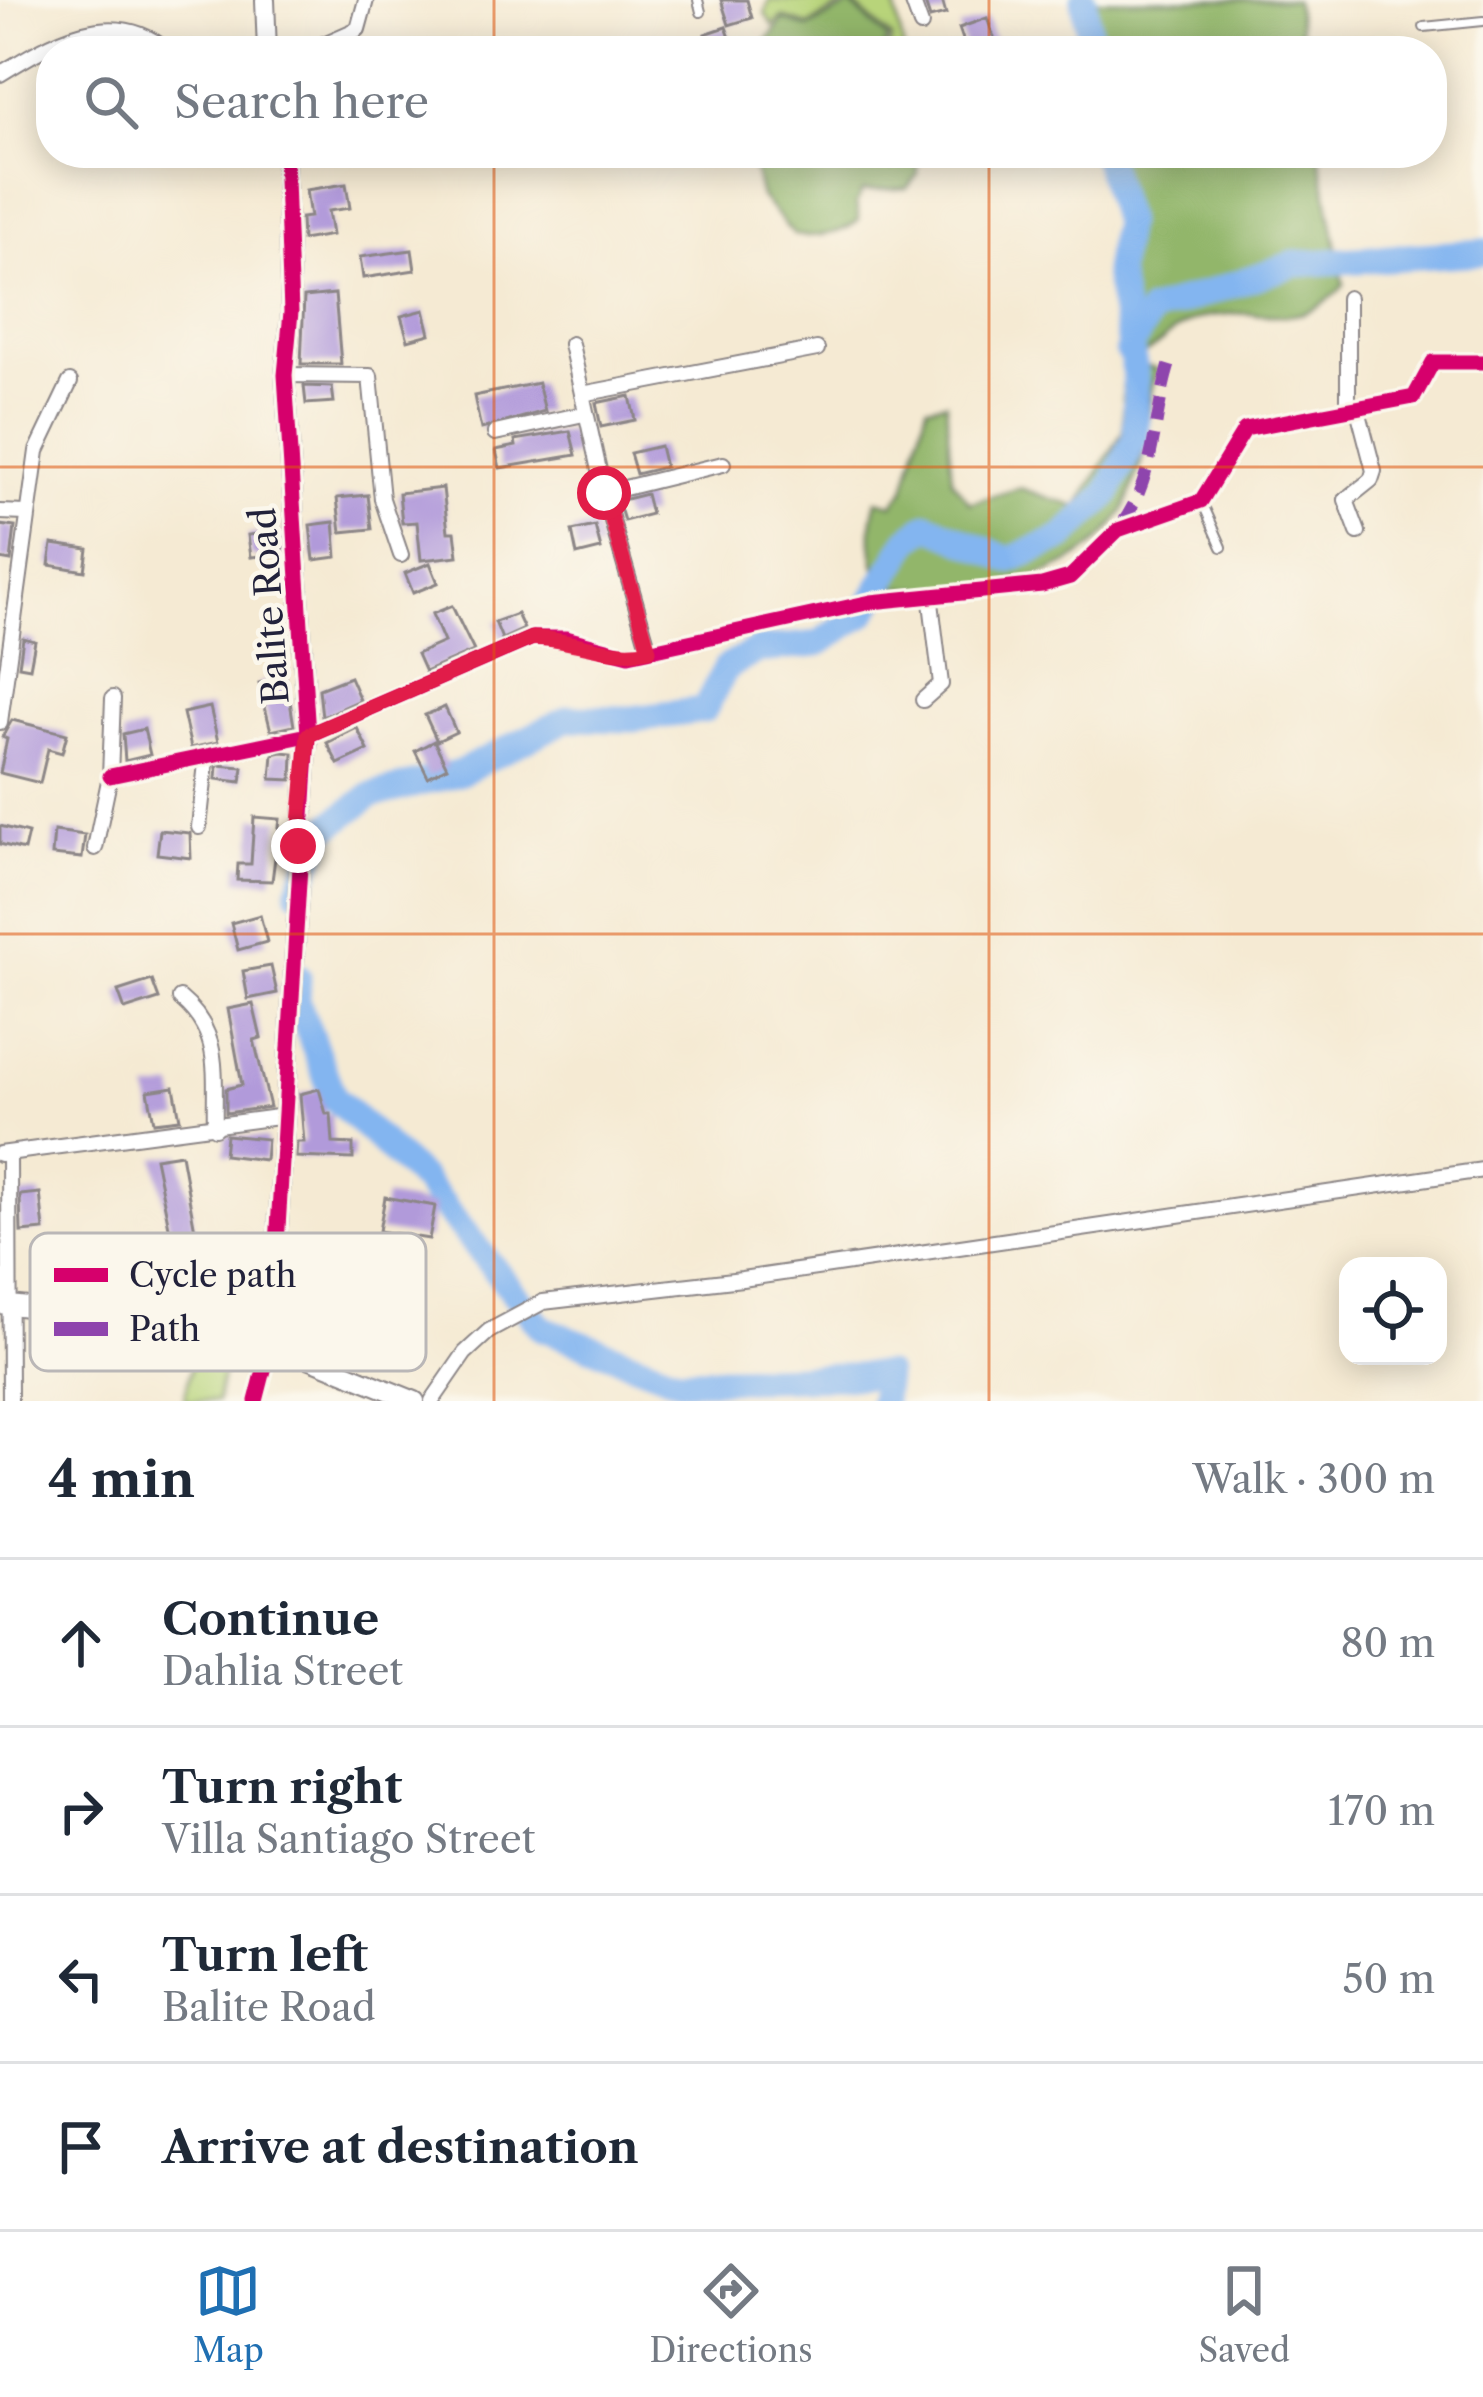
<!DOCTYPE html>
<html lang="en">
<head>
<meta charset="utf-8">
<style>
	body { margin:0; font-family:"Libre Caslon Text",serif; background:#f2f2f3; color:#1f2937 }
	.controls { position:absolute; right:36px; bottom:36px; display:grid; overflow:hidden; border-radius:24px; box-shadow:0 6px 30px #0003 }
	.controls button { width:108px; height:108px; display:grid; place-items:center; padding:0; border:0; border-bottom:3px solid #e0e1e3; background:#fff; color:#1f2937; font:60px sans-serif }
	.stop { position:absolute; width:36px; height:36px; margin:-27px; border:9px solid #e11d48; border-radius:50%; background:#fff }
	.stop.end { background:#e11d48; border-color:#fff; box-shadow:0 3px 12px #0008 }
	.list { margin:0; padding:0; list-style:none }
	h2 { display:flex; justify-content:space-between; align-items:center; height:156px; margin:0; padding:0 48px; font-size:51px }
	h2 small { font-size:39px; font-weight:400; color:#747a83 }
	.list li { display:grid; grid-template-columns:78px 1fr auto; gap:36px; align-items:center; box-sizing:border-box; height:168px; padding:0 48px; border-top:3px solid #e0e1e3 }
	.list b { display:block; font-size:45px; white-space:nowrap }
	.list p { margin:0; font-size:39px; white-space:nowrap; color:#747a83 }
	.list em { font-size:39px; font-style:normal; color:#747a83 }
	.icon { flex:none; width:66px; height:66px; fill:none; stroke:currentColor; stroke-width:2; stroke-linecap:round; stroke-linejoin:round }
	.map { position:relative; flex:none; width:1483px; height:1401px; overflow:hidden }
	.search { position:absolute; background:#fff; box-shadow:0 6px 30px #0003; left:36px; right:36px; top:36px; height:132px; display:flex; align-items:center; gap:30px; box-sizing:border-box; padding:0 42px; border-radius:48px; color:#747a83; font-size:45px }
	.sheet { height:828px; background:#fff }
	nav { display:flex; justify-content:space-around; align-items:center; box-sizing:border-box; height:168px; border-top:3px solid #e0e1e3; background:#fff; font-size:33px; color:#747a83 }
	nav a { display:grid; justify-items:center; gap:6px }
	nav .on { color:#1f6fb2 }
	.map>svg:first-child { display:block }
</style>
</head>
<body>
<div class="map">
<svg width="1483" height="1401" viewBox="0 0 1483 1401">
	<rect width="100%" height="100%" fill="#fbf7ec"/>
	<filter id="ink" filterUnits="userSpaceOnUse"><feTurbulence type="fractalNoise" baseFrequency=".00833" numOctaves="2"/><feDisplacementMap in="SourceGraphic" scale="24" xChannelSelector="R" yChannelSelector="G"/><feConvolveMatrix kernelMatrix="1 2 1 2 8 2 1 2 1" color-interpolation-filters="sRGB"/></filter>
	<filter id="wash" filterUnits="userSpaceOnUse"><feTurbulence type="fractalNoise" baseFrequency=".004" numOctaves="4" result="noise"/><feDisplacementMap in="SourceGraphic" scale="48" xChannelSelector="R" yChannelSelector="G"/><feGaussianBlur stdDeviation="2.7" result="paint"/><feColorMatrix in="noise" values="0 0 0 0 0 0 0 0 0 0 0 0 0 0 0 0 0 1.4 0 .05"/><feComposite in="paint" operator="in"/></filter>
	<g filter="url(#wash)">
		<rect width="100%" height="100%" fill="#f5ead3"/>
		<g fill="#b8d47a" stroke="#6d7b5a" stroke-width="3">
			<path d="M769 0H894L904 51H888L892 38 850 1 808 25 782 17 773 26 765 14Z"/>
			<path d="M192 1363 223 1369 217 1401H184Z"/>
		</g>
		<g fill="#92b66a" stroke="#5a6c52" stroke-width="3">
			<path d="M1074 0H1295L1303 51H1083Z"/>
			<path d="M851 5 888 39 883 51H759L783 20 808 28Z"/>
			<path d="M750 153H917L918 174 907 188 862 191 856 204 859 220C843 234 815 238 794 235L761 197Z"/>
			<path d="M1101 153H1319L1344 285C1296 338 1268 303 1205 317 1171 325 1156 354 1125 365L1107 279 1114 226Z"/>
			<path d="M1148 367 1157 369C1145 401 1151 437 1139 468 1134 481 1130 499 1123 511 1075 591 965 595 882 586 871 556 868 531 877 500L893 504 905 489 927 406 946 402 952 480 970 503 1020 488 1077 507 1123 432V386Z"/>
		</g>
		<g fill="none" stroke-linecap="round" stroke-linejoin="round">
			<g stroke="#83b5f0" stroke-width="27">
				<path d="M1084 0 1092 51"/>
				<path d="M1128 351 1151 312 1294 264 1483 252"/>
				<path d="M299 891 323 831 370 796 459 773 569 718 632 719 704 710 726 668 758 650 818 644 865 613 910 538 929 525 1009 560 1063 538 1107 495 1136 437 1135 371 1116 272 1124 222 1104 153"/>
				<path d="M298 977 297 1001 334 1098 421 1179 542 1328 679 1380 885 1375 882 1401"/>
			</g>
		</g>
		<g id="blocks">
			<g fill="#b19ada">
				<path d="M721 0H747L752 18 729 25Z"/>
				<path d="M924 0H942L946 14 930 18Z"/>
				<path d="M987 18 999 51H967L959 28Z"/>
				<path d="M726 27 735 51H711L705 34Z"/>
				<path d="M346 184 350 208 328 211 332 235 302 240 301 218 310 217 306 190Z"/>
				<path d="M412 250 415 270 363 278 360 257Z"/>
				<path d="M335 294 341 364H301L304 297Z"/>
				<path d="M424 310 430 334 408 340 401 316Z"/>
				<path d="M538 383 545 411 481 429 474 396Z"/>
				<path d="M304 386 332 387 334 402 306 404Z"/>
				<path d="M630 396 635 420 601 427 596 403Z"/>
				<path d="M570 431 576 455 500 468 496 450 516 446 515 440Z"/>
				<path d="M660 446 665 467 636 474 630 453Z"/>
				<path d="M443 488 448 532H455L458 556 421 560 417 522 402 523 399 493Z"/>
				<path d="M646 494 651 514 624 521 618 501Z"/>
				<path d="M368 495 372 529 341 532 337 498Z"/>
				<path d="M334 522 337 557 314 560 310 525Z"/>
				<path d="M0 525 15 527 11 561 0 559Z"/>
				<path d="M595 526 601 549 577 555 572 531Z"/>
				<path d="M281 532 283 554 251 557 248 535Z"/>
				<path d="M52 544 88 549 85 571 49 565Z"/>
				<path d="M430 563 438 583 413 593 405 573Z"/>
				<path d="M452 606 474 651 425 672 417 654 444 642 432 614Z"/>
				<path d="M517 614 524 629 502 639 495 622Z"/>
				<path d="M23 638 35 641 30 668 19 666Z"/>
				<path d="M286 677 294 726 271 731 259 683Z"/>
				<path d="M350 677 360 700 322 717 319 689Z"/>
				<path d="M210 707 218 742 191 748 183 713Z"/>
				<path d="M445 707 456 732 437 741 425 715Z"/>
				<path d="M12 720 67 734 62 753 48 749 40 783 0 773 7 739 2 737Z"/>
				<path d="M357 728 368 750 338 764 327 743Z"/>
				<path d="M144 729 150 755 125 761 123 734Z"/>
				<path d="M434 741 447 767 428 777 415 751Z"/>
				<path d="M282 752 293 753 292 780 271 779 273 754Z"/>
				<path d="M217 765 243 767 241 782 216 779Z"/>
				<path d="M254 817 280 819 272 881 237 880 238 864H251Z"/>
				<path d="M0 826 28 833 24 850 0 844Z"/>
				<path d="M160 830 190 833 191 858 157 854Z"/>
				<path d="M54 831 85 835 82 858 52 855Z"/>
				<path d="M260 915 267 942 238 950 231 923Z"/>
				<path d="M271 966 277 993 248 999 243 971Z"/>
				<path d="M152 980 159 999 125 1010 118 991Z"/>
				<path d="M253 1004 261 1038 254 1040 270 1107 226 1113V1089L242 1085 228 1009Z"/>
				<path d="M174 1087 180 1119 154 1122 148 1091Z"/>
				<path d="M319 1089 326 1114H331L333 1143 353 1144V1159L296 1157 297 1142H304L300 1094Z"/>
				<path d="M226 1135 267 1139 265 1160 224 1155Z"/>
				<path d="M181 1154 199 1252 175 1256 155 1158Z"/>
				<path d="M40 1193 44 1230 21 1232 20 1195Z"/>
				<path d="M385 1197 435 1206 429 1239 379 1231Z"/>
			</g>
		</g>
	</g>
	<g filter="url(#ink)">
		<use href="#blocks" fill-opacity="0" stroke="#8c8687" stroke-width="3"/>
		<g fill="none" stroke-linecap="round" stroke-linejoin="round">
			<defs>
				<g id="service">
					<path d="M698 0 701 12"/>
					<path d="M1424 27 1483 21"/>
					<path d="M1202 502 1222 547"/>
					<path d="M340 1367 402 1249"/>
				</g>
				<g id="minor">
					<path d="M912 0 921 25"/>
					<path d="M308 51 358 29 366 0"/>
					<path d="M0 74C50 43 114 4 167 51"/>
					<path d="M571 344 604 493 649 650"/>
					<path d="M285 375 370 376 382 499 401 555"/>
					<path d="M582 394 817 349"/>
					<path d="M1357 406 1374 471 1371 480 1346 500 1358 532"/>
					<path d="M1348 407V298"/>
					<path d="M495 433 584 414"/>
					<path d="M604 493 723 464"/>
					<path d="M0 512 26 513"/>
					<path d="M923 700 941 684 930 594"/>
					<path d="M0 722 37 451 70 382"/>
					<path d="M110 776 308 735 532 638H566L629 655 871 602 1042 585 1070 577 1118 530 1201 501 1245 429 1414 397 1433 362H1483"/>
					<path d="M199 827 207 754"/>
					<path d="M95 848 110 776 113 698"/>
					<path d="M180 998C224 1034 213 1077 215 1128"/>
					<path d="M0 1154 285 1116"/>
					<path d="M9 1154 10 1401"/>
					<path d="M256 1401 271 1343"/>
					<path d="M432 1401 465 1353 489 1331 543 1302 742 1279 1483 1170"/>
				</g>
				<g id="tertiary">
					<path d="M265 0 267 51"/>
					<path d="M0 1304 160 1321 271 1343 415 1401"/>
					<path d="M271 1343 308 735 285 375 291 312 285 153"/>
				</g>
			</defs>
			<use href="#service" stroke="#8c8687" stroke-width="12"/>
			<use href="#minor" stroke="#8c8687" stroke-width="18"/>
			<use href="#tertiary" stroke="#8c8687" stroke-width="22"/>
			<use href="#service" stroke="#fff" stroke-width="8"/>
			<use href="#minor" stroke="#fff" stroke-width="14"/>
			<use href="#tertiary" stroke="#fff" stroke-width="18"/>
			<path stroke="#8e44ad" stroke-width="12" stroke-dasharray="24 12" stroke-linecap="butt" d="M1121 525C1157 475 1152 420 1170 363"/>
			<defs>
				<g id="cycleway">
					<path d="M110 776 308 735 532 638H566L629 655 871 602 1042 585 1070 577 1118 530 1201 501 1245 429 1414 397 1433 362H1483"/>
					<path d="M256 1401 271 1343 308 735 285 375 291 312 285 153"/>
				</g>
			</defs>
			<use href="#cycleway" stroke="#fbf7ec" stroke-width="22"/>
			<use href="#cycleway" stroke="#d6006c" stroke-width="15"/>
		</g>
	</g>
	<g fill="none" stroke-linecap="round" stroke-linejoin="round" filter="url(#ink)">
		<path stroke="#e11d48" stroke-width="15" d="M298 846 308 735 532 638C572 638 610 659 649 650L604 493"/>
	</g>
	<path fill="none" stroke="#de560e" stroke-width="3" stroke-opacity="0.55" d="M494 0V51M989 0V51M494 153V1401M989 153V1401M0 467H1483M0 934H1483"/>
	<g text-anchor="middle" dominant-baseline="central" stroke-width="9" stroke-linejoin="round" paint-order="stroke">
		<g font-size="36" fill="#22223b" stroke="#fbf7ec">
			<text transform="translate(269 606) rotate(-94)">Balite Road</text>
		</g>
	</g>
	<rect x="30" y="1233" width="396" height="138" rx="18" fill="#fbf7ec" stroke="#bab7b7" stroke-width="3"/>
	<rect x="54" y="1268" width="54" height="14" fill="#d6006c"/>
	<rect x="54" y="1322" width="54" height="14" fill="#8e44ad"/>
	<g font-size="33" fill="#22223b">
		<text x="129" y="1287">Cycle path</text>
		<text x="129" y="1341">Path</text>
	</g>
</svg>
<div class="controls">
<button><svg class="icon" aria-label="locate" viewBox="0 0 24 24"><circle cx="12" cy="12" r="6"/><path d="M12 2v4M12 18v4M2 12h4M18 12h4"/></svg></button>
</div>
<div class="stop" style="left:604px;top:493px"></div>
<div class="stop end" style="left:298px;top:846px"></div>
<div class="search"><svg class="icon" aria-label="search" viewBox="0 0 24 24"><circle cx="10" cy="10" r="6"/><path d="M15 15l6 6"/></svg>Search here</div>
</div>
<section class="sheet">
<h2>4 min<small>Walk · 300 m</small></h2>
<ul class="list">
<li><svg class="icon" aria-label="ahead" viewBox="0 0 24 24"><path d="M12 20V5M6 11l6-6 6 6"/></svg><div><b>Continue</b><p>Dahlia Street</p></div><em>80 m</em></li>
<li><svg class="icon" aria-label="right" viewBox="0 0 24 24"><path d="M7 20v-9h11M14 6l5 5-5 5"/></svg><div><b>Turn right</b><p>Villa Santiago Street</p></div><em>170 m</em></li>
<li><svg class="icon" aria-label="left" viewBox="0 0 24 24"><path d="M17 20v-9H6M10 6l-5 5 5 5"/></svg><div><b>Turn left</b><p>Balite Road</p></div><em>50 m</em></li>
<li><svg class="icon" aria-label="arrive" viewBox="0 0 24 24"><path d="M6 21V4h12l-3 4 3 4H6"/></svg><div><b>Arrive at destination</b></div></li>
</ul>
</section>
<nav>
<a class="on"><svg class="icon" aria-label="map" viewBox="0 0 24 24"><path d="M3 6l6-2 6 2 6-2v14l-6 2-6-2-6 2zM9 4v14M15 6v14"/></svg>Map</a>
<a><svg class="icon" aria-label="directions" viewBox="0 0 24 24"><path d="M12 3l9 9-9 9-9-9zM9 14v-3h6M13 9l2 2-2 2"/></svg>Directions</a>
<a><svg class="icon" aria-label="saved" viewBox="0 0 24 24"><path d="M7 4h10v16l-5-4-5 4z"/></svg>Saved</a>
</nav>
</body>
</html>
